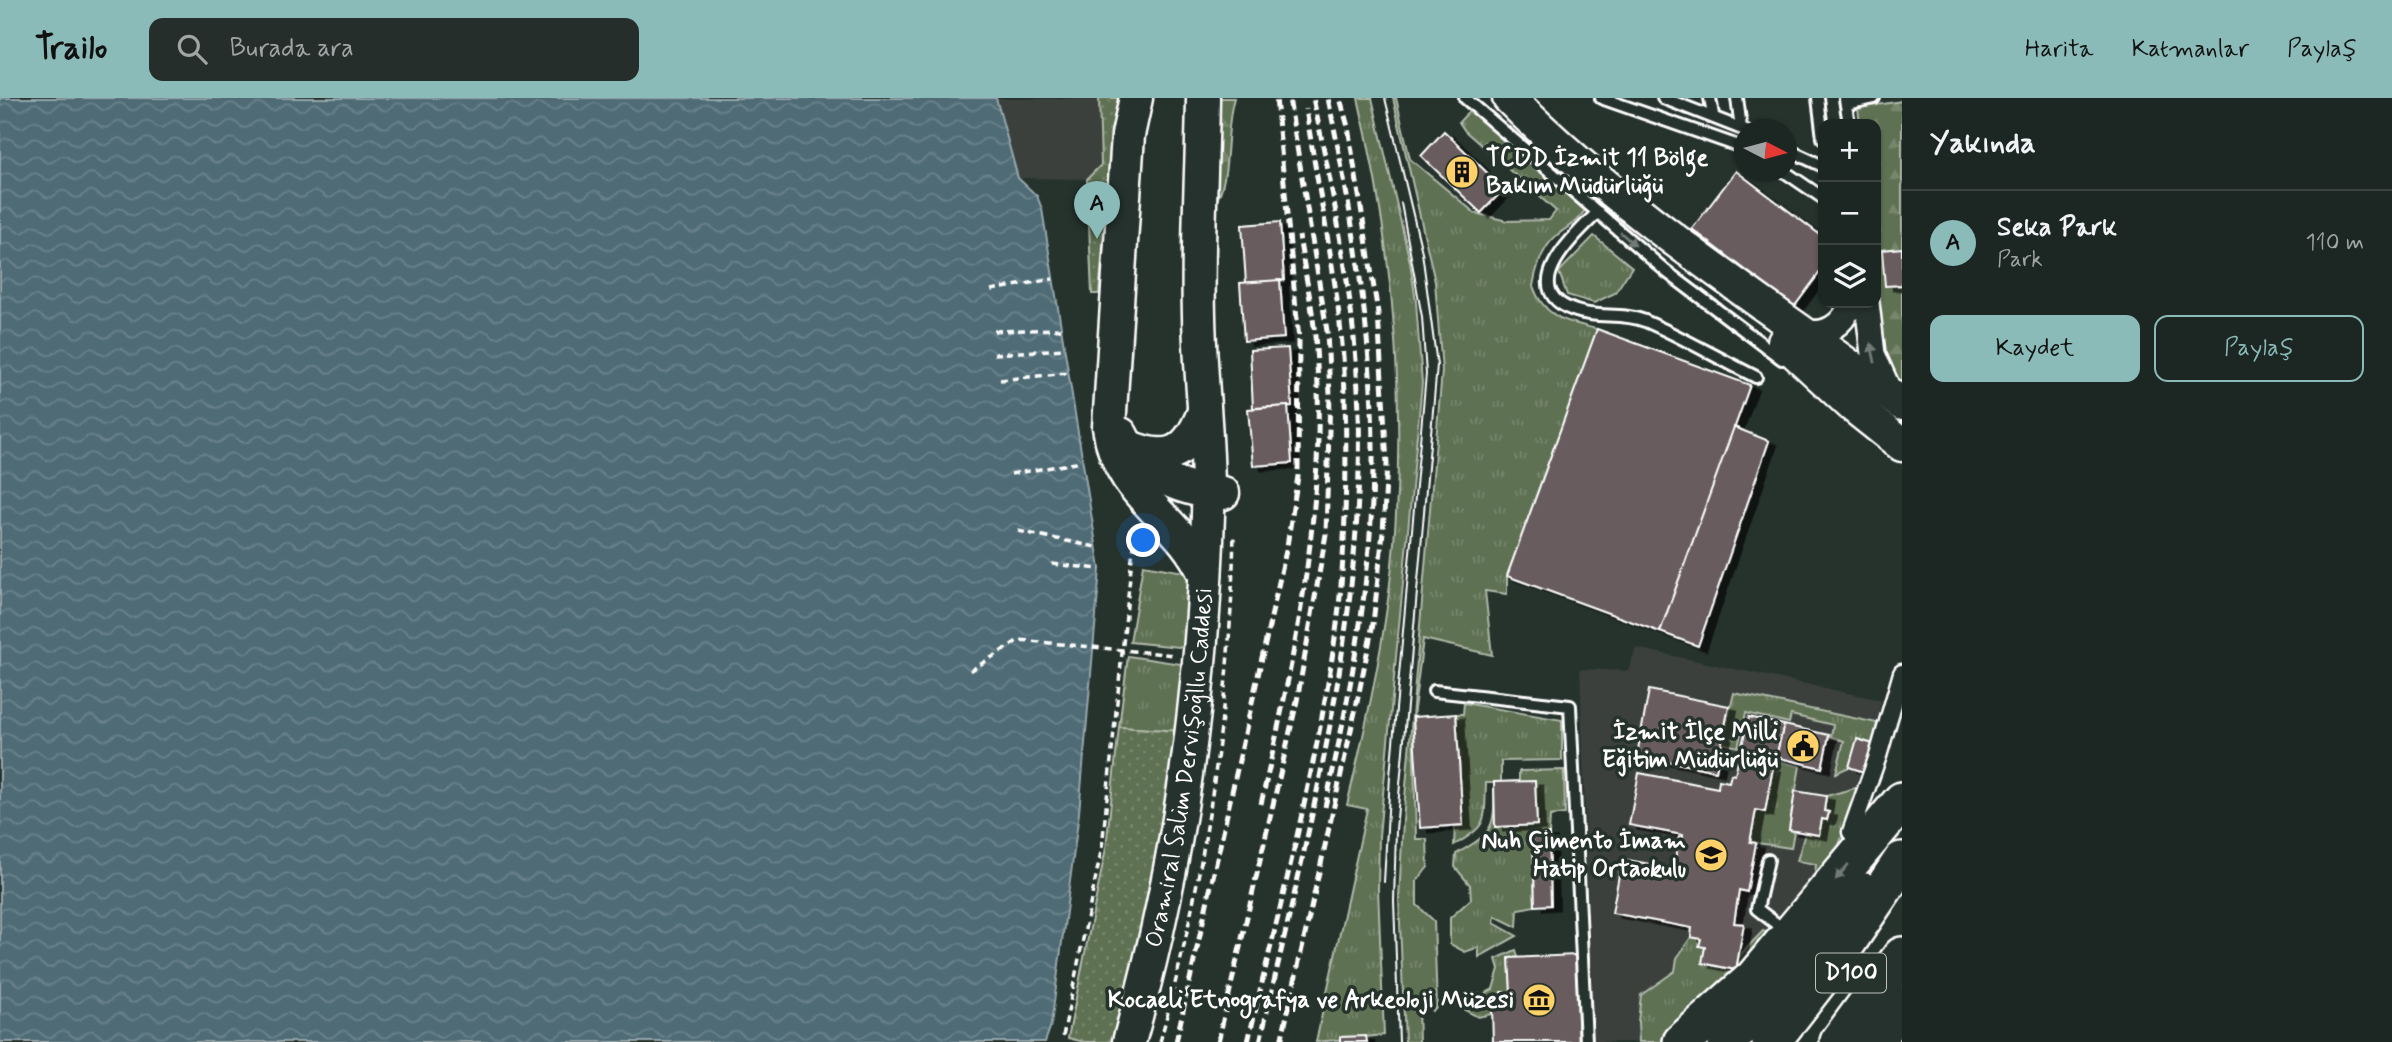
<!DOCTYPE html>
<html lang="tr">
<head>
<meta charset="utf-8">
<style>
	body { margin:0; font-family:Mynerve,sans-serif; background:#252e2a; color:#f1f3f6 }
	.controls { position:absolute; right:21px; top:21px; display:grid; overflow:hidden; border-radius:14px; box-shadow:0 2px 5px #0004 }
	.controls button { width:63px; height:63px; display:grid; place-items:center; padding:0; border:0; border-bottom:2px solid #3a4340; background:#1c2622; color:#f1f3f6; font:35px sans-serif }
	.compass { position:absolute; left:1734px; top:21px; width:63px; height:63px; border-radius:50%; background:#1c2622; box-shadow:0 2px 5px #0004; rotate:96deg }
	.you { position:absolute; left:1144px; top:443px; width:24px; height:24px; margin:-18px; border:5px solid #fff; border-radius:50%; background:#1a73e8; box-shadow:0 0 0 10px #1a73e833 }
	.badge { display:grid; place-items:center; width:46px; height:46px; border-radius:50%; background:#8bbbb9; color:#111; font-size:23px; font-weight:700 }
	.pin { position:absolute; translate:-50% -58px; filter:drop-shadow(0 2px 4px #0008) }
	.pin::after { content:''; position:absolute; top:37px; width:24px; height:21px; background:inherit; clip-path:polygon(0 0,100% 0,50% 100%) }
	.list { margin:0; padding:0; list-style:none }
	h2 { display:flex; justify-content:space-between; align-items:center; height:91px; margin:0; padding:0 28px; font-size:30px }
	h2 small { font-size:23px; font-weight:400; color:#a0a5a5 }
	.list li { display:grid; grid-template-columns:46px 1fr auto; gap:21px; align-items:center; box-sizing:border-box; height:105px; padding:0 28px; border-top:2px solid #3a4340 }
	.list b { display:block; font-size:26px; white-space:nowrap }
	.list p { margin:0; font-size:23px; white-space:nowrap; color:#a0a5a5 }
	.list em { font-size:23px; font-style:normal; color:#a0a5a5 }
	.actions { display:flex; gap:14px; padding:21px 28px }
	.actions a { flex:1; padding:16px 0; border:2px solid #8bbbb9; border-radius:14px; text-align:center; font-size:24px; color:#8bbbb9 }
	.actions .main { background:#8bbbb9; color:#111 }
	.icon { flex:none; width:38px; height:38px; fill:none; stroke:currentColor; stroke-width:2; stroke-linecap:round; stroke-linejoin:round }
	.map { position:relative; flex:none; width:1902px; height:944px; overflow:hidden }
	header { display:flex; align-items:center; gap:42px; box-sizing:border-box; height:98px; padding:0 35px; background:#8bbbb9; color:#111 }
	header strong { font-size:33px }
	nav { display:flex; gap:38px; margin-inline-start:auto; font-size:24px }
	.search { width:490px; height:63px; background:#252e2a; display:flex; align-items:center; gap:18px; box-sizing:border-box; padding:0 24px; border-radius:14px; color:#a0a5a5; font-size:26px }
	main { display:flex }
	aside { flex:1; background:#1c2622 }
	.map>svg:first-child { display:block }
</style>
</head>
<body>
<header>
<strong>Trailo</strong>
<div class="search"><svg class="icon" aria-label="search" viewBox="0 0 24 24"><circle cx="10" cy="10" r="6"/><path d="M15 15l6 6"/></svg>Burada ara</div>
<nav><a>Harita</a><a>Katmanlar</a><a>Paylaş</a></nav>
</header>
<main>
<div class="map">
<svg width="1902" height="944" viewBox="0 0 1902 944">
	<defs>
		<pattern id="grass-tufts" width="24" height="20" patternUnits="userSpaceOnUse" patternTransform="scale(1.75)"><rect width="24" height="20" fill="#5f7153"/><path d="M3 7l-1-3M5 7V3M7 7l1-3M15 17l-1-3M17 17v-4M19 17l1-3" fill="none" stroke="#77866d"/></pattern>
		<pattern id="forest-firs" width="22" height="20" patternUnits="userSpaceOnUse" patternTransform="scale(1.75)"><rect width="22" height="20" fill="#5f7153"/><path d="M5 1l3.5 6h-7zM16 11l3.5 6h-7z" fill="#77866d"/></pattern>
		<pattern id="park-dots" width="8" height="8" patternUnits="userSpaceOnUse" patternTransform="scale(1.75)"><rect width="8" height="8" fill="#5f7153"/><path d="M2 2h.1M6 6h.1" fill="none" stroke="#77866d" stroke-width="1.8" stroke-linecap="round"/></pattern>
		<pattern id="water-waves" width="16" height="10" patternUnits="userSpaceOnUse" patternTransform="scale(1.75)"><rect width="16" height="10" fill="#506c76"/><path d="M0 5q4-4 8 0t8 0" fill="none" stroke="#6a828b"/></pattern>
		<filter id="shadow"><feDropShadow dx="8" dy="4.5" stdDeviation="0" flood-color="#0009"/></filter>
	</defs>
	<rect width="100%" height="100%" fill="#26332d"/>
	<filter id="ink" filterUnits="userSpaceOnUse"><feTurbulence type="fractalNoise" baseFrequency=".0143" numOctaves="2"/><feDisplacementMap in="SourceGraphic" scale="14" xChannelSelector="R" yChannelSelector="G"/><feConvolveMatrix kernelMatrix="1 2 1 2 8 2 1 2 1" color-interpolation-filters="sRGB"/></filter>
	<g filter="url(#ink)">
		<g fill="#3a3f3c">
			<path d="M1099 0 1101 67 1087 81 1018 80 996 1Z"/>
			<path d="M1636 550 1881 602 1873 646 1852 716 1842 744 1818 791 1663 944H1593L1580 571 1628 573Z"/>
		</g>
		<g fill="url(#grass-tufts)" stroke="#afb8a9" stroke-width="2">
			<path d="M1358 0H1372L1410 164 1416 204 1422 285 1379 738 1378 791 1384 937 1316 944 1367 711 1347 707C1364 636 1380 566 1389 494 1409 330 1396 160 1358 0Z"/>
			<path d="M1393 0H1396L1410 61 1475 115 1507 123 1549 122 1556 113 1465 33 1459 24 1470 12 1585 112C1577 125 1568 128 1556 138 1542 150 1536 170 1533 188 1544 220 1567 224 1597 231L1507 478V496L1485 493 1492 557 1423 541 1413 619 1416 741H1427L1428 769 1417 783V807L1434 823 1437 909 1432 913 1427 902 1418 907 1419 944H1405L1399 801 1403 723 1442 273 1435 184Z"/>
			<path d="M1594 138 1632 169 1615 195 1594 205 1567 197 1559 174Z"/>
			<path d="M1143 467 1190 475 1189 550 1130 544Z"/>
			<path d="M1128 558 1188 567 1180 633 1119 629Z"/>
			<path d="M1734 595 1877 625 1873 646 1857 642 1849 669 1836 675 1844 643 1831 639 1833 627 1791 617 1789 625 1746 615 1738 649 1722 645Z"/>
			<path d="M1464 605 1562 622V662L1501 663V684L1519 683V673L1564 672 1565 716 1550 718 1549 736 1533 737 1535 808 1518 811 1517 829 1495 818 1494 825 1517 838 1479 859V849L1465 854 1450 846V820L1471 801 1470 787 1455 769 1456 756C1495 734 1495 729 1494 685H1486C1484 722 1490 727 1454 747L1455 728 1462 727 1456 616H1463Z"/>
			<path d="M1763 659 1800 668 1789 732 1794 733 1791 750 1750 744 1756 712 1764 714Z"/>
			<path d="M1859 689 1831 770 1786 817 1815 775 1816 766 1797 763 1805 735 1819 737 1822 721 1827 722 1829 714 1824 713 1826 698Z"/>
			<path d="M1763 833 1771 836 1749 871 1663 944H1639L1638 924 1641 897 1675 873 1677 860 1691 839 1701 841 1700 848 1705 849 1702 865 1736 872 1739 858Z"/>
			<path d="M1516 852 1518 859 1509 860 1511 894 1501 895V914L1478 919 1457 908 1465 896H1484L1493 891 1499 871 1496 861Z"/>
		</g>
		<g fill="url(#forest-firs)" stroke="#afb8a9" stroke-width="2">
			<path d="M1214 0H1234C1224 32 1232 82 1214 107Z"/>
			<path d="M1902 3V287L1885 269 1876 179V26H1860L1858 10Z"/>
		</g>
		<g fill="url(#park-dots)" stroke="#afb8a9" stroke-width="2">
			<path d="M1099 0H1120L1114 25 1099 196H1092L1087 81 1101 67Z"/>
			<path d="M1119 629 1180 633 1170 707 1117 944H1084L1068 940 1106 750Z"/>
		</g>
		<path fill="url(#water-waves)" stroke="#96a7ad" stroke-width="2" d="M0 0H996L1018 80 1037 98 1042 111 1100 471 1079 715 1051 927 1045 944H0Z"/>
		<g fill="#675c5e" stroke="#fff" stroke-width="2" filter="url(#shadow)">
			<path d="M1444 33 1504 91 1481 115 1421 58Z"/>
			<path d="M1736 73 1823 139V170L1794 209 1692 131Z"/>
			<path d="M1280 124 1284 182 1246 185 1242 127Z"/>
			<path d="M1902 150V187L1885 188 1882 152Z"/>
			<path d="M1280 182 1284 240 1244 243 1240 185Z"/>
			<path d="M1597 231 1750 287 1660 534 1507 478Z"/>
			<path d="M1288 250 1292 308 1253 310 1250 252Z"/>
			<path d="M1288 308 1292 365 1253 368 1248 311Z"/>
			<path d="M1734 329 1769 343 1698 548 1660 534Z"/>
			<path d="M1649 592 1729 608 1716 673 1637 657Z"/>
			<path d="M1456 616 1463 727 1420 730 1413 619Z"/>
			<path d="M1749 619 1784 627 1776 659 1741 651Z"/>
			<path d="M1784 627 1829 637 1822 670 1776 659Z"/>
			<path d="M1857 641 1873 646 1864 674 1849 669Z"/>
			<path d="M1738 663 1773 669 1765 714 1756 712 1750 744 1756 745 1747 794 1739 792 1734 825 1744 826 1736 872 1702 865 1705 849 1699 848 1701 841 1691 839 1692 830 1612 815 1622 761 1677 771 1674 767 1679 739 1683 740V737L1629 727 1639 675 1718 690 1719 682 1729 684 1731 676 1735 677Z"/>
			<path d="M1535 683 1537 727 1495 729 1494 684Z"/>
			<path d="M1795 693 1826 698 1824 713 1829 714 1827 722 1822 721 1819 737 1789 732Z"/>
			<path d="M1533 736H1549L1551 807 1535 808Z"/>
			<path d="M1576 857 1579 944H1493L1492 910H1501V894H1511L1509 860Z"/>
			<path d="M1366 938 1367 944H1340V939Z"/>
		</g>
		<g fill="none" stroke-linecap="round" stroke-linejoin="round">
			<defs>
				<g id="service">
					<path d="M1465 0 1667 174 1782 261"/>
					<path d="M1601 0 1744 50"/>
					<path d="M1663 0 1745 32"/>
					<path d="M1710 0 1713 17"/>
					<path d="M1737 0 1741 30"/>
					<path d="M1818 0 1823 40"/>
					<path d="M1845 1 1849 26"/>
					<path d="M1846 6 1874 0"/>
					<path d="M1786 51 1823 68"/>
					<path d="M1785 74 1823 100"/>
					<path d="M1598 114C1574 138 1514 192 1576 213 1598 221 1622 214 1645 223 1683 239 1719 261 1756 279"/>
					<path d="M1434 593 1570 608 1586 944"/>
					<path d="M1768 762 1757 811 1787 834"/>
				</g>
				<path id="pedestrian" d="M1851 734 1878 658 1902 575"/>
				<g id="minor">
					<path d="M1867 205 1873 256 1890 294"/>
					<path d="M1801 233C1826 239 1842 228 1852 205"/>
				</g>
				<g id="secondary">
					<path d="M1136 0 1128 37 1109 329C1119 401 1179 417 1205 477"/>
					<path d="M1509 0C1626 118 1769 208 1902 306"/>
					<path d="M1784 244 1853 308 1902 347"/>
					<path d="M1121 336C1139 375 1181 393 1223 395"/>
					<path d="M1127 348C1167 365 1187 357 1203 316"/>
					<path id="s1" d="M1129 944C1179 766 1202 602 1208 417 1210 351 1200 283 1199 217 1197 145 1202 72 1203 0"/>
				</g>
				<path id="primary" d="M1726 944 1772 906 1865 793"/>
				<g id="trunk">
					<path d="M1682 944 1754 880 1902 703"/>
					<path d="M1771 944 1840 855 1902 763"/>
					<path d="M1839 944 1902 858"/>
					<path d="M1874 944 1902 906"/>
				</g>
			</defs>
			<use href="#service" stroke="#fff" stroke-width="16"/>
			<use href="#pedestrian" stroke="#fff" stroke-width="21"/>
			<use href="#minor" stroke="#fff" stroke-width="28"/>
			<use href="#secondary" stroke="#fff" stroke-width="37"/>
			<use href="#primary" stroke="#fff" stroke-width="40"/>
			<use href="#trunk" stroke="#fff" stroke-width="42"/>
			<g stroke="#fff" stroke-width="3.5" stroke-dasharray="7 5" stroke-linecap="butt">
				<path d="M991 192 1053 181"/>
				<path d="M994 233 1061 231"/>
				<path d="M994 256 1064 251"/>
				<path d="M1000 282 1068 275"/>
				<path d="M1011 376 1082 364"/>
				<path d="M1018 433 1096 449"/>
				<path d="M1052 466 1100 471"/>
				<path d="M970 573 1019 542 1175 557"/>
				<path d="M1063 938 1102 749 1132 459 1138 428"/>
				<path d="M1160 944C1206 774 1230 611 1234 435"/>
			</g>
			<use href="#service" stroke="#26332d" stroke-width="10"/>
			<use href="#pedestrian" stroke="#26332d" stroke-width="16"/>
			<use href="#minor" stroke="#26332d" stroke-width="23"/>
			<use href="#secondary" stroke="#26332d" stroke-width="32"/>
			<use href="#primary" stroke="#26332d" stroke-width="35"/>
			<use href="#trunk" stroke="#26332d" stroke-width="37"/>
			<g stroke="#fff" stroke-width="2">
				<path d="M1385 0 1422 154 1437 267 1396 732 1394 803 1399 944"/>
				<path d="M1384 784 1390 678 1426 276 1422 219 1401 105"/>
			</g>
			<g stroke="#fff" stroke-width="5" stroke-dasharray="10 5" stroke-linecap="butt">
				<path d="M1261 706C1296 553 1329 396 1315 238 1312 205 1304 171 1299 138"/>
				<path d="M1325 709C1350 597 1372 482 1373 368 1374 243 1353 121 1328 0"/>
				<path d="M1176 944 1287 448 1298 378 1299 242 1276 0"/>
				<path d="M1218 944 1297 603 1326 436 1330 297 1327 233 1289 0"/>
				<path d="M1248 944C1280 806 1318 667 1337 526 1346 451 1347 374 1345 299 1343 202 1320 107 1306 11"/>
				<path d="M1260 944C1303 755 1354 566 1359 372 1363 246 1339 122 1313 0"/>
				<path d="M1281 944 1355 614 1373 526 1383 434 1387 366 1378 215 1348 29 1340 0"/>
			</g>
		</g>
		<defs><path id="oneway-solid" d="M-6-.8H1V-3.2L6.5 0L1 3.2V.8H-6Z" transform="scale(1.75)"/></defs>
		<g fill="#727a76">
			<use href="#oneway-solid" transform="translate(1628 141) rotate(41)"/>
			<use href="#oneway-solid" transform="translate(1873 255) rotate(-102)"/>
			<use href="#oneway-solid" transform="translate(1842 774) rotate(130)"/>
		</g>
	</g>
	<defs>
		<symbol id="building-disc" viewBox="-11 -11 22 22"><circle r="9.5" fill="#ffd166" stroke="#26332d"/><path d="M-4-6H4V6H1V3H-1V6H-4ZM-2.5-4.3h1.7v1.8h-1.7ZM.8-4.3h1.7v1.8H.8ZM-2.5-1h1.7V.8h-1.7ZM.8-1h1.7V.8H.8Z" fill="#111"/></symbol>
		<symbol id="civic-disc" viewBox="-11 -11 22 22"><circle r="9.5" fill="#ffd166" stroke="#26332d"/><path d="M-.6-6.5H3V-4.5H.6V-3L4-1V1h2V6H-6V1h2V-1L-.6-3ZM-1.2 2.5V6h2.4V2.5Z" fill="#111"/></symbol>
		<symbol id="school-disc" viewBox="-11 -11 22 22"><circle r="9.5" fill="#ffd166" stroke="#26332d"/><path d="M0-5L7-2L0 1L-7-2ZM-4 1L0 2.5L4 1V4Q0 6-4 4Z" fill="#111"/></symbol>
		<symbol id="museum-disc" viewBox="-11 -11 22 22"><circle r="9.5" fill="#ffd166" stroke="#26332d"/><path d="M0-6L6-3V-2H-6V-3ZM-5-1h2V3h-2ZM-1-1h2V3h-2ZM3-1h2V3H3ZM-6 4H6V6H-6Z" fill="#111"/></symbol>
	</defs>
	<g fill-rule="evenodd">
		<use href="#building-disc" x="1443" y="55" width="38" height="38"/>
		<use href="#civic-disc" x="1784" y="629" width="38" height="38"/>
		<use href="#school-disc" x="1692" y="738" width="38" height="38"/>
		<use href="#museum-disc" x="1520" y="883" width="38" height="38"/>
	</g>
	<g text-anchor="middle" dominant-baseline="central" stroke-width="7" stroke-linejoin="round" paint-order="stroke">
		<rect fill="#26332d" stroke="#bec2c0" stroke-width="2" x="1816" y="855.5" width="70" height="39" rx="5"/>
		<g font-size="23" font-weight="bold" fill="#fff">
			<text x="1851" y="875">D100</text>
		</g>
		<g font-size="24" font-weight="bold" fill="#fff" stroke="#26332d" text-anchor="end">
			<text x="1486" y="60" text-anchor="start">TCDD İzmit 11 Bölge<tspan x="1486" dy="28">Bakım Müdürlüğü</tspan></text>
			<text x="1778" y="634">İzmit İlçe Milli<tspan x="1778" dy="28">Eğitim Müdürlüğü</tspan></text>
			<text x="1686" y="743">Nuh Çimento İmam<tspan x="1686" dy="28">Hatip Ortaokulu</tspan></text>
			<text x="1514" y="902">Kocaeli Etnografya ve Arkeoloji Müzesi</text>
		</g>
		<g font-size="24" fill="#fff" stroke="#26332d">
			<text stroke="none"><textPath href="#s1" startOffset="280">Oramiral Salim Dervişoğllu Caddesi</textPath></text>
		</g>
	</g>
</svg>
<div class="controls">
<button>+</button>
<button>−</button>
<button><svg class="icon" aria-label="layers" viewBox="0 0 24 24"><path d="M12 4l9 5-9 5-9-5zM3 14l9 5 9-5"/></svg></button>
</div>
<svg class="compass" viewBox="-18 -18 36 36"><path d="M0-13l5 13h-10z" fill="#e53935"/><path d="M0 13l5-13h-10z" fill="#a0a5a5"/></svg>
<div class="you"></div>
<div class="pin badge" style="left:1097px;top:141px">A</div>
</div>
<aside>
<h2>Yakında<small></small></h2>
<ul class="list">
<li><span class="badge">A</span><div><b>Seka Park</b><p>Park</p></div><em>110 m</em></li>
</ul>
<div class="actions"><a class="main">Kaydet</a><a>Paylaş</a></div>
</aside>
</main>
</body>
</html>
